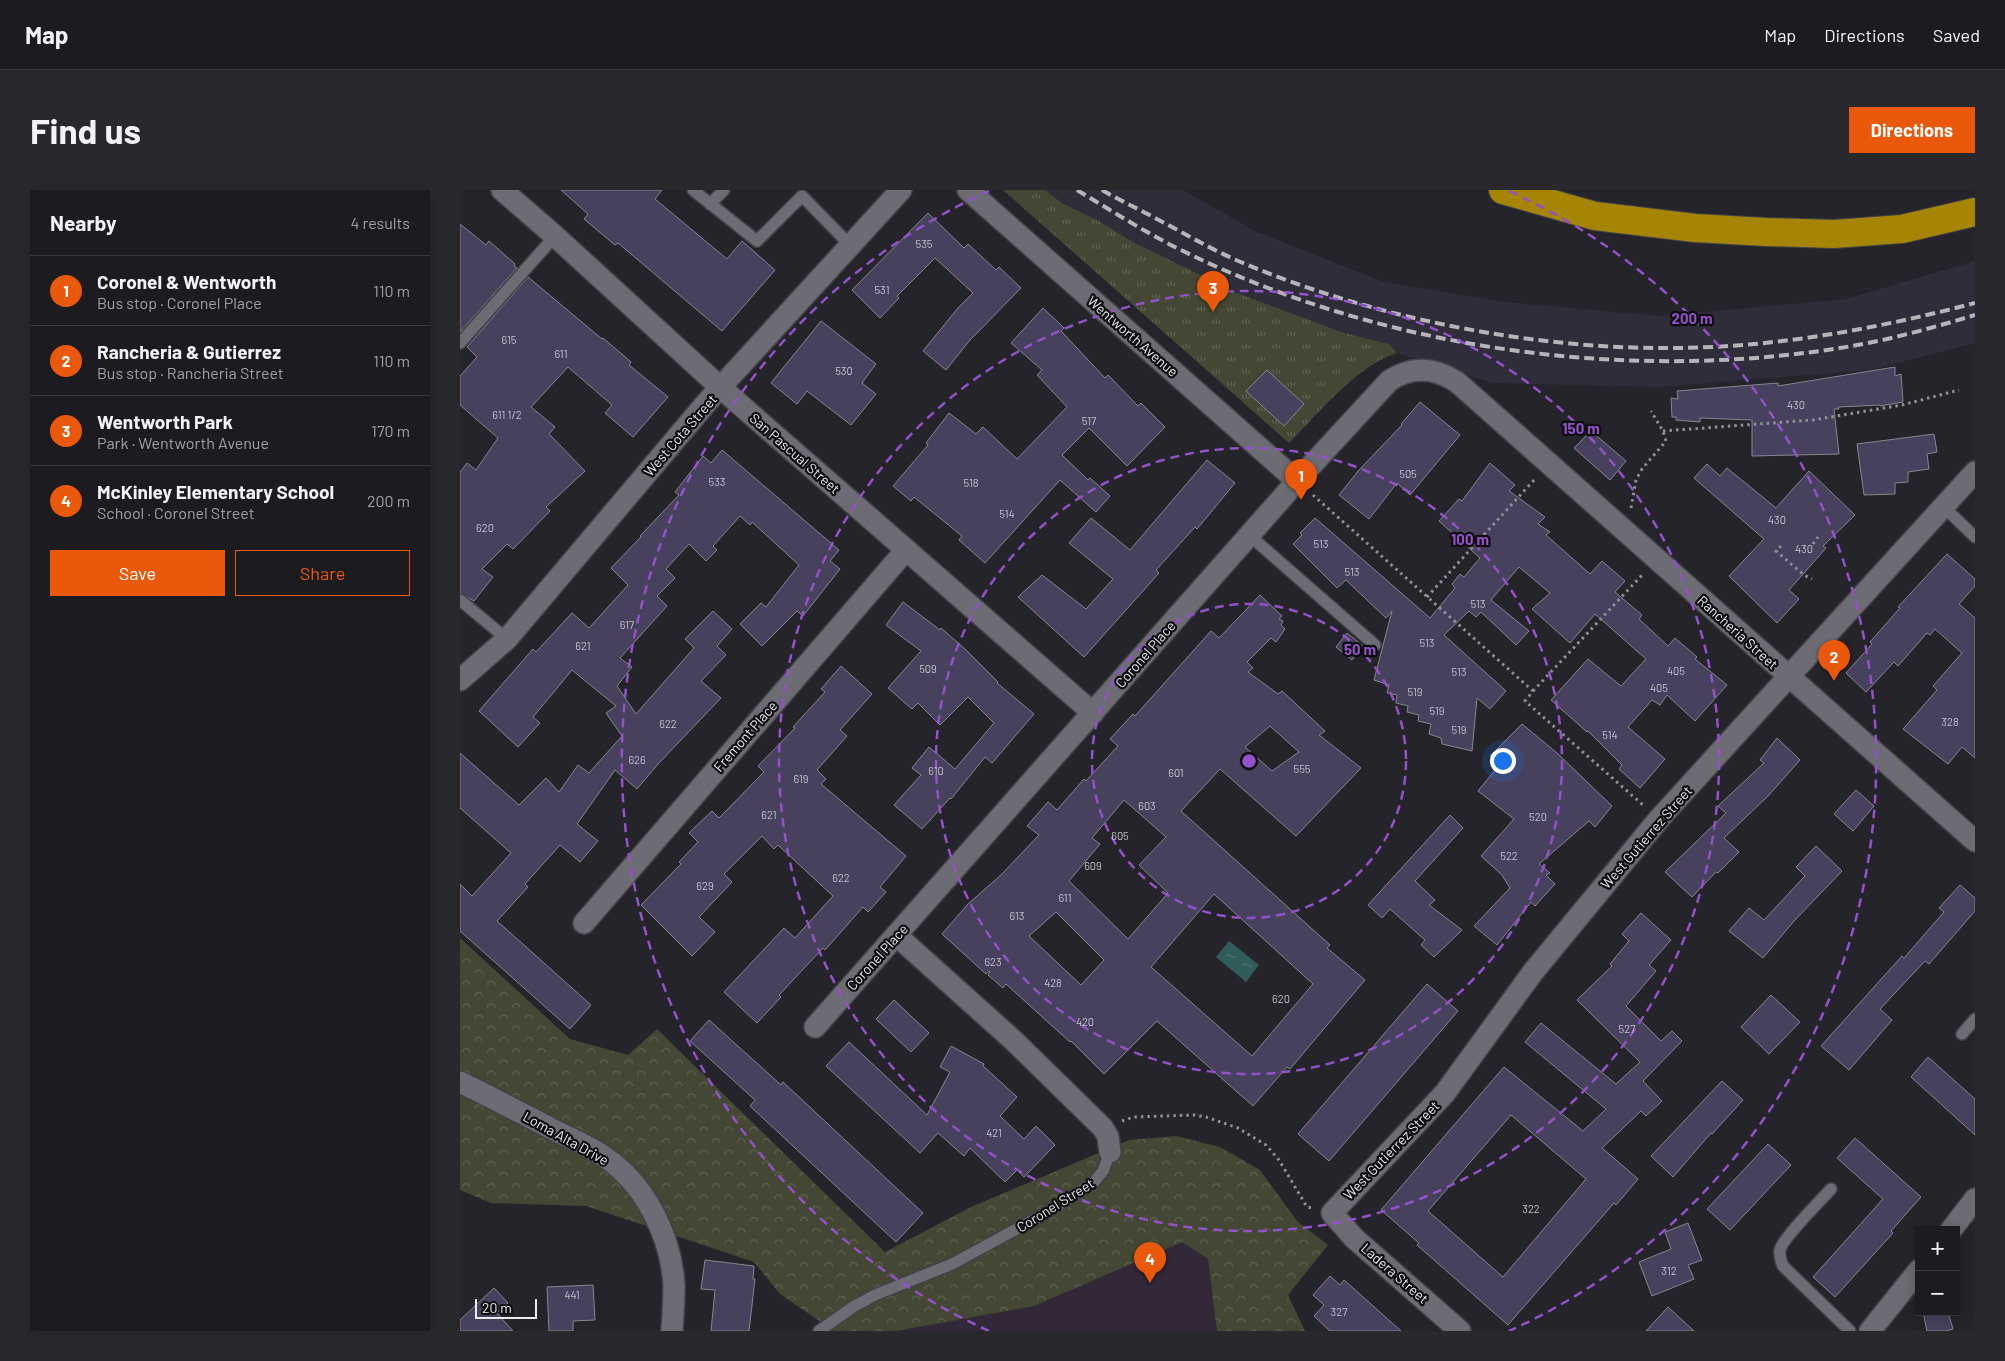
<!DOCTYPE html>
<html lang="en">
<head>
<meta charset="utf-8">
<style>
	body { margin:0; font-family:Barlow,sans-serif; background:#29282d; color:#f1f3f6 }
	.controls { position:absolute; right:15px; bottom:15px; display:grid; overflow:hidden; border-radius:0px; box-shadow:0 2px 12px #0003 }
	.controls button { width:45px; height:45px; display:grid; place-items:center; padding:0; border:0; border-bottom:1px solid #3a393e; background:#1c1b20; color:#f1f3f6; font:25px sans-serif }
	.scale { position:absolute; left:15px; bottom:12px; width:62px; box-sizing:border-box; padding-left:5px; border:2px solid #ecebf0; border-top:0; font-size:14px; line-height:18px; white-space:nowrap; color:#ecebf0; -webkit-text-stroke:4px #0e0d10; paint-order:stroke }
	.you { position:absolute; left:1042px; top:570px; width:18px; height:18px; margin:-12px; border:4px solid #fff; border-radius:50%; background:#1a73e8; box-shadow:0 0 0 8px #1a73e833 }
	.badge { display:grid; place-items:center; width:32px; height:32px; border-radius:50%; background:#ea580c; color:#fff; font-size:16px; font-weight:700 }
	.pin { position:absolute; translate:-50% -41px; filter:drop-shadow(0 1px 2px #0008) }
	.pin::after { content:''; position:absolute; top:26px; width:18px; height:15px; background:inherit; clip-path:polygon(0 0,100% 0,50% 100%) }
	.list { margin:0; padding:0; list-style:none }
	h2 { display:flex; justify-content:space-between; align-items:center; height:65px; margin:0; padding:0 20px; font-size:21px }
	h2 small { font-size:16px; font-weight:400; color:#a0a1a5 }
	.list li { display:grid; grid-template-columns:32px 1fr auto; gap:15px; align-items:center; box-sizing:border-box; height:70px; padding:0 20px; border-top:1px solid #3a393e }
	.list b { display:block; font-size:19px; white-space:nowrap }
	.list p { margin:0; font-size:16px; white-space:nowrap; color:#a0a1a5 }
	.list em { font-size:16px; font-style:normal; color:#a0a1a5 }
	.actions { display:flex; gap:10px; padding:15px 20px }
	.actions a { flex:1; padding:11px 0; border:1px solid #ea580c; border-radius:0px; text-align:center; font-size:18px; color:#ea580c }
	.actions .main { background:#ea580c; color:#fff }
	.map { position:relative; flex:none; width:1515px; height:1141px; overflow:hidden; border-radius:0px }
	header { display:flex; align-items:center; gap:30px; box-sizing:border-box; height:70px; padding:0 25px; background:#1c1b20; border-bottom:1px solid #3a393e }
	header strong { font-size:24px }
	nav { display:flex; gap:28px; margin-inline-start:auto; font-size:18px }
	.intro { display:flex; align-items:center; justify-content:space-between; box-sizing:border-box; height:120px; padding:0 30px }
	h1 { margin:0; font-size:35px }
	.button { padding:12px 22px; border-radius:0px; background:#ea580c; color:#fff; font-size:18px; font-weight:700 }
	main { display:flex; gap:30px; padding:0 30px }
	aside { flex:1; background:#1c1b20; border-radius:0px; box-shadow:0 2px 12px #0003 }
	.map>svg:first-child { display:block }
</style>
</head>
<body>
<header>
<strong>Map</strong>
<nav><a>Map</a><a>Directions</a><a>Saved</a></nav>
</header>
<div class="intro"><h1>Find us</h1><a class="button">Directions</a></div>
<main>
<aside>
<h2>Nearby<small>4 results</small></h2>
<ul class="list">
<li><span class="badge">1</span><div><b>Coronel &amp; Wentworth</b><p>Bus stop · Coronel Place</p></div><em>110 m</em></li>
<li><span class="badge">2</span><div><b>Rancheria &amp; Gutierrez</b><p>Bus stop · Rancheria Street</p></div><em>110 m</em></li>
<li><span class="badge">3</span><div><b>Wentworth Park</b><p>Park · Wentworth Avenue</p></div><em>170 m</em></li>
<li><span class="badge">4</span><div><b>McKinley Elementary School</b><p>School · Coronel Street</p></div><em>200 m</em></li>
</ul>
<div class="actions"><a class="main">Save</a><a>Share</a></div>
</aside>
<div class="map">
<svg width="1515" height="1141" viewBox="0 0 1515 1141">
	<defs>
		<pattern id="grass-tufts" width="24" height="20" patternUnits="userSpaceOnUse" patternTransform="scale(1.25)"><rect width="24" height="20" fill="#434733"/><path d="M3 7l-1-3M5 7V3M7 7l1-3M15 17l-1-3M17 17v-4M19 17l1-3" fill="none" stroke="#5e6251"/></pattern>
		<pattern id="forest-crowns" width="20" height="18" patternUnits="userSpaceOnUse" patternTransform="scale(1.25)"><rect width="20" height="18" fill="#434733"/><path d="M2 6a3 3 0 1 1 6 0M12 15a3 3 0 1 1 6 0" fill="none" stroke="#5e6251"/></pattern>
		<pattern id="water-ripples" width="26" height="14" patternUnits="userSpaceOnUse" patternTransform="scale(1.25)"><rect width="26" height="14" fill="#305c5c"/><path d="M2 4q2-2 4 0t4 0M15 11q2-2 4 0t4 0" fill="none" stroke="#4e7474"/></pattern>
	</defs>
	<rect width="100%" height="100%" fill="#25242a"/>
	<path fill="#322837" d="M722 1052 748 1069 757 1141H436L574 1116Z"/>
	<path fill="#2f2d39" d="M585 0H723L797 42 924 92 1044 112 1199 126 1386 109 1515 71V153L1411 180 1199 197 1032 193 937 163 929 154 884 143 777 103 673 52 639 31 602 13Z"/>
	<path fill="url(#grass-tufts)" d="M543 0H585L602 13 639 31 673 52 777 103 884 143 929 154 937 163C895 177 860 222 829 253Z"/>
	<path fill="url(#forest-crowns)" d="M0 748 110 849 168 865 197 839 425 1062 511 1017 669 950 716 946 760 957 800 980 837 1031 868 1055 828 1105 845 1141H757L748 1069 722 1052 574 1116 436 1141H374L320 1104 294 1072 126 1016 31 1013 0 1000Z"/>
	<path fill="url(#water-ripples)" d="M769 751 799 775 786 792 756 767Z"/>
	<g fill="#47415d" stroke="#87868d" fill-rule="evenodd">
		<path d="M101 0H202L195 9 267 69 282 51 315 80 262 141 158 53 155 55 124 29 128 24Z"/>
		<path d="M468 23 504 58 508 54 536 80 539 77 561 98 510 150 486 180 463 161 498 118 513 103 475 68 437 106 439 108 420 128 392 100Z"/>
		<path d="M0 34 26 55 29 51 55 74 54 76 57 78 0 142Z"/>
		<path d="M68 87 142 149 143 148 171 172 169 175 208 207 173 247 145 223 152 215 108 177 71 217 95 237 89 244 125 281 86 317 90 321 53 359 47 354 22 379 33 387 14 411 0 403V282L7 273 16 280 38 248 0 215V186L17 167 7 157Z"/>
		<path d="M583 118 604 138 601 141 645 188 648 185 678 216 681 213 705 237 667 276 629 238 602 265 628 290 630 288 650 306 636 322 600 290 525 373 499 350 502 346 454 307 451 311 433 296 468 255 466 253 489 223 516 244 523 237 557 269 607 217 577 185 582 180 551 153Z"/>
		<path d="M361 131 416 174 402 193 416 204 391 235 347 201 337 214 311 193Z"/>
		<path d="M1435 177V186L1441 184 1443 212 1420 216V215L1378 217 1379 219H1374L1379 264 1292 266V230L1240 228V232L1216 230V227H1212L1211 208 1218 209 1217 201 1318 193V196Z"/>
		<path d="M807 180 844 214 824 236 786 201Z"/>
		<path d="M960 212 1000 245 950 305 937 293 909 329 879 305 899 280 942 235 941 234Z"/>
		<path d="M1131 241 1166 271 1150 290 1114 258Z"/>
		<path d="M1474 244 1477 262 1467 264 1469 279 1448 282V292L1435 293V304L1404 305 1397 254Z"/>
		<path d="M262 260 379 360 370 371 380 379 343 426 337 421 302 456 280 434 301 413 306 417 339 375 292 332 290 335 280 326 253 356 257 360 246 371 229 354 206 379 215 388 197 406 207 416 160 468 172 477 157 496 176 524 234 458 225 449 253 421 272 439 257 456 266 465 241 491 261 508 198 574 177 599 155 580 117 634 138 651 120 672 100 655 65 694 68 697 37 731 131 815 110 839 0 741V694L12 706 51 663 0 618V563L59 615 86 588 99 602 118 575 129 583 162 546 146 523 156 516 112 480 73 527 80 533 58 557 19 521 73 459 76 462 112 423 129 438 168 395 151 378 181 347 180 346 219 305 215 302 243 266 251 273Z"/>
		<path d="M747 270 775 293 737 339 735 337 696 380 699 383 624 467 558 407 582 385 626 419 653 389 609 353 631 328 670 360Z"/>
		<path d="M1030 273 1055 295 1049 301 1085 327 1078 334 1090 342 1086 345 1130 384 1142 371 1165 391 1155 402 1182 425 1179 429 1208 456 1215 448 1237 467 1235 469 1267 495 1235 531 1207 505 1200 515 1192 510 1168 537 1205 569 1180 598 1159 579 1162 575 1128 541 1127 542 1091 510 1128 469 1161 496 1186 469 1135 424 1110 453 1072 419 1090 403 1059 377 1031 410 1069 441 1056 455 1021 422 1016 427 1009 421 984 445 1046 501 1030 519 1017 508 1012 561 982 554 981 548 969 544 971 534 958 531 959 525 947 522 948 516 936 513 937 505 927 503 929 495 914 490 932 421 926 428 886 390 877 398 833 354 842 345 840 343 855 328 970 428 995 398 992 394 1000 384 1004 387 1020 368 979 331 999 309 1002 311Z"/>
		<path d="M1247 274 1260 286 1267 278 1316 318 1349 281 1395 325 1363 356 1366 358 1329 400 1339 409 1317 433 1269 386 1304 349 1234 288Z"/>
		<path d="M1487 364 1515 389V396L1499 414 1515 428V568L1502 557 1488 574 1443 539 1477 500 1473 496 1502 463 1475 439 1470 445 1467 443 1438 476 1434 472 1406 502 1386 483 1412 454 1410 452 1440 418 1438 417Z"/>
		<path d="M800 405 822 426 819 429 823 431 821 435 825 439 816 452 811 448 787 472 793 478 788 482 818 504 822 501 865 541 859 545 901 578 836 646 760 579 721 621 870 755 867 758 905 790 830 879 827 877 793 916 697 831 644 884 611 851 610 852 546 794 543 798 528 785 530 782 529 781 526 784 482 744 508 714 541 685 579 645 567 636 588 612 597 620 624 589 626 591 658 556 650 549 673 524 675 526 751 441 759 448ZM810 536 839 562 812 581 785 557ZM664 610 706 647 679 675 708 703 668 749 609 691 640 654 632 648ZM754 704 853 794 792 866 691 777ZM596 722 644 770 621 795 569 746Z"/>
		<path d="M443 412 480 440 481 438 505 459 538 492 537 493 574 524 532 573 525 567 491 609 490 608 462 639 434 615 461 585 452 578 469 557 495 579 534 533 508 507 480 535 458 513 452 519 428 498 461 461 426 435Z"/>
		<path d="M887 443 903 456 892 470 876 457Z"/>
		<path d="M381 476 412 504 380 540 387 546 357 580 366 589 361 594 446 666 420 697 426 702 408 722 403 717 365 760 363 758 319 805 321 807 297 833 264 802 324 738 335 748 373 706 318 655 314 659 302 646 264 684 272 692 239 727 255 742 232 766 181 715 221 674 219 672 238 652 229 643 252 621 259 628 304 582 298 576 335 538 333 537 365 502 361 499Z"/>
		<path d="M1062 534 1097 563 1152 616 1135 637 1129 631 1079 674 1090 683 1086 685 1095 694 1075 716 1071 712 1037 755 1014 736 1050 698 1042 685 1021 666 1054 629 1018 601 1044 569 1030 566Z"/>
		<path d="M1317 548 1340 570 1308 606 1264 648 1279 662 1258 683 1256 682 1232 707 1205 682 1266 623 1258 616 1304 573 1300 570Z"/>
		<path d="M1396 600 1414 616 1393 641 1374 624Z"/>
		<path d="M990 625 1003 638 955 691 975 710 969 715 1002 740 974 767 961 755 965 750 930 719 922 728 908 715Z"/>
		<path d="M1356 656 1382 681 1334 731 1303 768 1269 741 1289 718 1304 730 1345 686 1336 677Z"/>
		<path d="M1500 695 1515 708V721L1469 774 1465 771 1420 819 1432 830 1389 880 1361 856 1442 766 1444 768 1484 722 1479 718Z"/>
		<path d="M1181 723 1211 750 1189 775 1196 781 1166 816 1201 851 1212 841 1222 851 1183 891 1202 911 1186 926 1181 921 1142 958 1178 989 1156 1015 1154 1013 1048 1135 957 1055 959 1053 921 1020 1044 877 1123 941 1146 919 1065 852 1081 833 1156 894 1180 872 1117 810 1152 776 1150 774 1169 751 1162 744ZM1051 925 1126 989 1043 1087 968 1021Z"/>
		<path d="M967 794 998 821 869 971 838 944Z"/>
		<path d="M1311 805 1340 832 1309 864 1281 837Z"/>
		<path d="M434 810 469 843 451 862 416 829Z"/>
		<path d="M249 830 321 895 323 892 463 1023 436 1052 290 916 295 910 230 851Z"/>
		<path d="M389 852 467 925 490 882 480 877 491 856 524 874 523 876 557 907 540 926 564 949 576 936 595 955 564 987 557 980 545 992 510 958 504 966 478 943 460 963 366 876Z"/>
		<path d="M1468 867 1515 909V945L1451 887Z"/>
		<path d="M1262 891 1283 910 1252 944 1251 943 1213 987 1191 966Z"/>
		<path d="M1395 948 1461 1007 1431 1041 1433 1043 1375 1107 1353 1087 1423 1009 1377 968Z"/>
		<path d="M1308 954 1331 975 1270 1040 1247 1019Z"/>
		<path d="M1228 1033 1242 1070 1228 1075 1234 1089 1192 1106 1179 1072 1211 1059 1205 1042Z"/>
		<path d="M245 1070 294 1076 293 1089H295L289 1141H251L255 1100 241 1099Z"/>
		<path d="M870 1086 880 1095 884 1090 941 1141H870L854 1126 864 1115 853 1105Z"/>
		<path d="M133 1095 135 1130 113 1131V1141H89L87 1097Z"/>
		<path d="M34 1098 48 1113 37 1123 53 1141H0V1130Z"/>
		<path d="M1208 1117 1234 1141H1186Z"/>
		<path d="M1463 1122H1488L1493 1139 1486 1141H1467Z"/>
	</g>
	<g fill="none" stroke-linecap="round" stroke-linejoin="round">
		<defs>
			<g id="service">
				<path d="M233 0 297 51 342 6 391 56"/>
				<path d="M250 14 264 0"/>
				<path d="M0 153 95 46"/>
				<path d="M1484 317 1515 347"/>
				<path d="M789 345 915 455"/>
				<path d="M0 410 47 449"/>
				<path d="M1502 844 1515 829"/>
				<path d="M1371 999C1361 1010 1322 1049 1320 1060 1319 1066 1321 1071 1323 1076L1390 1141"/>
				<path d="M359 1141 393 1117 415 1105 492 1074 588 1022 634 992 643 981 650 962"/>
			</g>
			<g id="minor">
				<path d="M42 0 95 46 261 198 633 523"/>
				<path d="M508 0 837 291"/>
				<path d="M0 490 47 449 247 212 441 0"/>
				<path d="M124 733 446 360"/>
				<path d="M436 745 553 850 643 938 648 947 650 962"/>
				<path d="M355 837 837 291 929 191C951 176 974 177 997 192L1515 651"/>
				<path d="M0 892C31 907 61 923 92 939 109 948 127 955 143 966 185 993 211 1046 214 1095 214 1110 213 1126 212 1141"/>
				<path d="M1491 1040 1515 1009"/>
				<path d="M1000 1141 894 1048 872 1023 985 903 1073 782 1199 629 1515 282"/>
				<path d="M1410 1141 1459 1080"/>
			</g>
			<path id="motorway" d="M1043 0 1135 26 1235 38 1306 42 1374 44 1442 39 1515 22"/>
		</defs>
		<use href="#service" stroke="#434248" stroke-width="14"/>
		<use href="#minor" stroke="#434248" stroke-width="24"/>
		<use href="#motorway" stroke="#434248" stroke-width="30"/>
		<g stroke="#919095" stroke-width="3" stroke-dasharray="2.5 4" stroke-linecap="butt">
			<path d="M1203 241 1353 230 1442 215 1499 200"/>
			<path d="M853 305 1073 501 1065 511 1183 615"/>
			<path d="M1171 318 1176 290 1182 279 1206 251 1203 241 1191 221"/>
			<path d="M1353 354 1358 347"/>
			<path d="M1321 356 1316 361 1344 385 1352 389"/>
			<path d="M967 407 1075 289"/>
			<path d="M1073 501 1184 383"/>
			<path d="M662 931 674 927 733 925 746 927 778 938 806 955 819 970 847 1017 852 1018"/>
		</g>
		<use href="#service" stroke="#6d6b73" stroke-width="11"/>
		<use href="#minor" stroke="#6d6b73" stroke-width="21"/>
		<use href="#motorway" stroke="#a68505" stroke-width="28"/>
		<g stroke="#b6b5ba" stroke-width="4" stroke-dasharray="10 5" stroke-linecap="butt">
			<path d="M617 0C652 21 686 43 723 61 924 160 1171 194 1392 156 1433 149 1475 137 1515 125"/>
			<path d="M642 0C659 10 677 18 695 28 726 44 755 62 788 75 915 128 1072 159 1210 158 1313 158 1416 139 1515 113"/>
		</g>
	</g>
	<g fill="none" stroke="#9252c9" stroke-width="2.5" stroke-dasharray="9 6">
		<circle cx="789" cy="571" r="157"/>
		<circle cx="789" cy="571" r="313"/>
		<circle cx="789" cy="571" r="470"/>
		<path d="M529 1141A626 626 0 0 1 529 1M1049 1A626 626 0 0 1 1049 1141"/>
	</g>
	<g text-anchor="middle" dominant-baseline="central" stroke-width="4.5" stroke-linejoin="round" paint-order="stroke">
		<g font-size="11" fill="#c3c0cb">
			<text x="464" y="53">535</text>
			<text x="422" y="99">531</text>
			<text x="49" y="149">615</text>
			<text x="101" y="163">611</text>
			<text x="384" y="180">530</text>
			<text x="1336" y="214">430</text>
			<text x="47" y="224">611 1/2</text>
			<text x="629" y="230">517</text>
			<text x="948" y="283">505</text>
			<text x="257" y="291">533</text>
			<text x="511" y="292">518</text>
			<text x="547" y="323">514</text>
			<text x="1317" y="329">430</text>
			<text x="25" y="337">620</text>
			<text x="861" y="353">513</text>
			<text x="1344" y="358">430</text>
			<text x="892" y="381">513</text>
			<text x="1018" y="413">513</text>
			<text x="167" y="434">617</text>
			<text x="967" y="452">513</text>
			<text x="123" y="455">621</text>
			<text x="468" y="478">509</text>
			<text x="1216" y="480">405</text>
			<text x="999" y="481">513</text>
			<text x="1199" y="497">405</text>
			<text x="955" y="501">519</text>
			<text x="977" y="520">519</text>
			<text x="1490" y="531">328</text>
			<text x="208" y="533">622</text>
			<text x="999" y="539">519</text>
			<text x="1150" y="544">514</text>
			<text x="177" y="569">626</text>
			<text x="842" y="578">555</text>
			<text x="476" y="580">610</text>
			<text x="716" y="582">601</text>
			<text x="341" y="588">619</text>
			<text x="687" y="615">603</text>
			<text x="309" y="624">621</text>
			<text x="1078" y="626">520</text>
			<text x="660" y="645">605</text>
			<text x="1049" y="665">522</text>
			<text x="633" y="675">609</text>
			<text x="381" y="687">622</text>
			<text x="245" y="695">629</text>
			<text x="605" y="707">611</text>
			<text x="557" y="725">613</text>
			<text x="533" y="771">623</text>
			<text x="593" y="792">428</text>
			<text x="821" y="808">620</text>
			<text x="625" y="831">420</text>
			<text x="1167" y="838">527</text>
			<text x="534" y="942">421</text>
			<text x="1071" y="1018">322</text>
			<text x="1209" y="1080">312</text>
			<text x="112" y="1104">441</text>
			<text x="879" y="1121">327</text>
		</g>
		<g font-size="14" fill="#ecebf0" stroke="#0e0d10">
			<text transform="translate(673 146) rotate(41)">Wentworth Avenue</text>
			<text transform="translate(220 245) rotate(-49)">West Cota Street</text>
			<text transform="translate(335 263) rotate(41)">San Pascual Street</text>
			<text transform="translate(1278 442) rotate(42)">Rancheria Street</text>
			<text transform="translate(685 464) rotate(-49)">Coronel Place</text>
			<text transform="translate(285 546) rotate(-49)">Fremont Place</text>
			<text transform="translate(1186 647) rotate(-49)">West Gutierrez Street</text>
			<text transform="translate(417 767) rotate(-48)">Coronel Place</text>
			<text transform="translate(106 948) rotate(29)">Loma Alta Drive</text>
			<text transform="translate(931 960) rotate(-46)">West Gutierrez Street</text>
			<text transform="translate(595 1015) rotate(-32)">Coronel Street</text>
			<text transform="translate(935 1083) rotate(41)">Ladera Street</text>
		</g>
	</g>
	<circle cx="789" cy="571" r="8" fill="#9252c9" stroke="#0e0d10" stroke-width="2.5"/>
	<g font-size="15" text-anchor="middle" font-weight="bold" fill="#9252c9" stroke="#0e0d10" stroke-width="4.5" stroke-linejoin="round" paint-order="stroke">
		<text x="1232" y="134">200 m</text>
		<text x="1121" y="244">150 m</text>
		<text x="1010" y="355">100 m</text>
		<text x="900" y="465">50 m</text>
	</g>
</svg>
<div class="controls">
<button>+</button>
<button>−</button>
</div>
<div class="scale">20 m</div>
<div class="you"></div>
<div class="pin badge" style="left:841px;top:310px">1</div>
<div class="pin badge" style="left:1374px;top:491px">2</div>
<div class="pin badge" style="left:753px;top:122px">3</div>
<div class="pin badge" style="left:690px;top:1093px">4</div>
</div>
</main>
</body>
</html>
